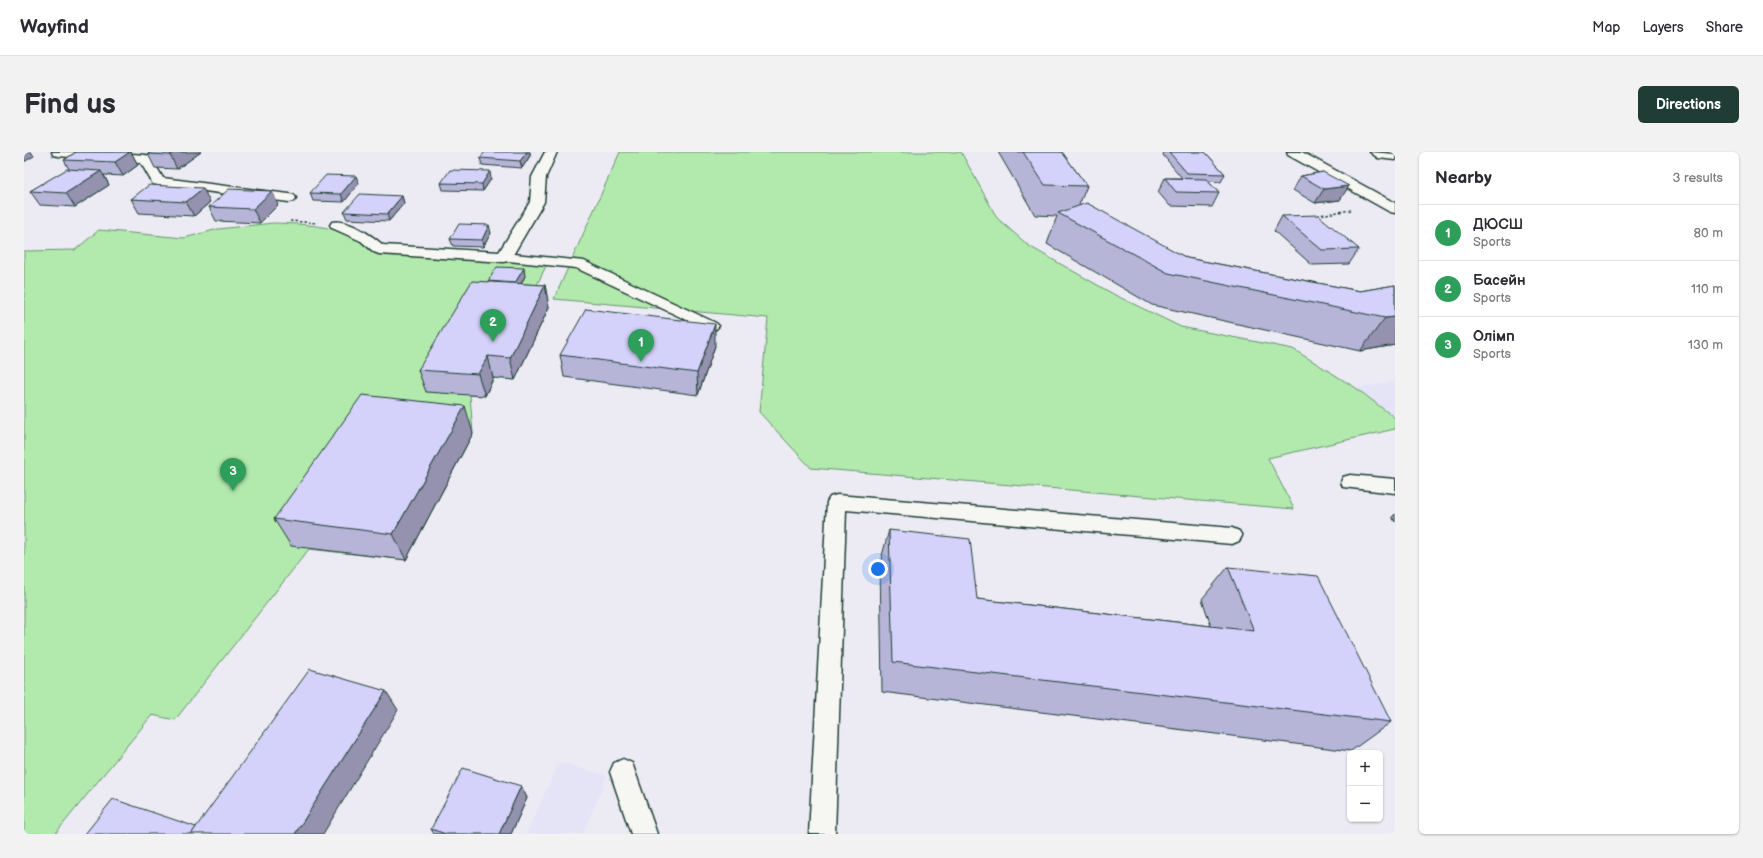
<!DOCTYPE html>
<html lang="en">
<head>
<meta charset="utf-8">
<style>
	body { margin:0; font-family:"Balsamiq Sans",sans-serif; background:#f2f2f3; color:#2b2b33 }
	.controls { position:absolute; right:12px; bottom:12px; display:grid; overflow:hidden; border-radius:6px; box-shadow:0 1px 3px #0004 }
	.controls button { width:36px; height:36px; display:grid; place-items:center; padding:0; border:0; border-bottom:1px solid #e1e1e2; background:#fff; color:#2b2b33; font:20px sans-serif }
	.you { position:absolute; left:854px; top:417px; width:14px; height:14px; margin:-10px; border:3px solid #fff; border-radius:50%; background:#1a73e8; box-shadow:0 0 0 6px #1a73e833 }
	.badge { display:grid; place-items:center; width:26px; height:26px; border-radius:50%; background:#1f3d34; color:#fff; font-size:13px; font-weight:700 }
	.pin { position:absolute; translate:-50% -33px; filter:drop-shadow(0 1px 2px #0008) }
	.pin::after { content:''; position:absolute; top:21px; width:14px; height:12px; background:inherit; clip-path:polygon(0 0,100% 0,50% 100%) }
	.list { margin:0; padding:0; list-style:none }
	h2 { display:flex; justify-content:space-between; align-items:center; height:52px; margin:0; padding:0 16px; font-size:17px }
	h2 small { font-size:13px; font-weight:400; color:#7c7c81 }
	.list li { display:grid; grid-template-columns:26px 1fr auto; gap:12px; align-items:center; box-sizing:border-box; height:56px; padding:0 16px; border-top:1px solid #e1e1e2 }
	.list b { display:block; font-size:15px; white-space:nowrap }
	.list p { margin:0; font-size:13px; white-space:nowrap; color:#7c7c81 }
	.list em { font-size:13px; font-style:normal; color:#7c7c81 }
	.map { position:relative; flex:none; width:1371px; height:682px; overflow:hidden; border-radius:6px }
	header { display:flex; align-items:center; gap:24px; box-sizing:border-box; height:56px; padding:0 20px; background:#fff; border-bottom:1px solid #e1e1e2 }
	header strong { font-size:19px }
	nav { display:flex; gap:22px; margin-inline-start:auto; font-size:14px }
	.intro { display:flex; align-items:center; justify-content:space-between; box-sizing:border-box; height:96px; padding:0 24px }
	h1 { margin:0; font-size:28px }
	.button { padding:10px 18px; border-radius:6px; background:#1f3d34; color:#fff; font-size:14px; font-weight:700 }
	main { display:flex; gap:24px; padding:0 24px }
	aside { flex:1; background:#fff; border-radius:6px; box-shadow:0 1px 3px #0004 }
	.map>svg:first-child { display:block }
</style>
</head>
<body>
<header>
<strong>Wayfind</strong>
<nav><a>Map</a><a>Layers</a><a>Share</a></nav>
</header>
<div class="intro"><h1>Find us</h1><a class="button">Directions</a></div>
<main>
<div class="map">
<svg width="1371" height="682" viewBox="0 0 1371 682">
	<rect width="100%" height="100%" fill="#ecebf4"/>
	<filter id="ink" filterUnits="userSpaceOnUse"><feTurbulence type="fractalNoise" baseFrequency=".025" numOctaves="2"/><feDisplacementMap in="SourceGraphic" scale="8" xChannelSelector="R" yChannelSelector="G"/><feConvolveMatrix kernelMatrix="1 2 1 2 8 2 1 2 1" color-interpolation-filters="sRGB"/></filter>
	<g filter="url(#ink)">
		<g fill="#e5e3f6">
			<path d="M1371 229V266L1332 236Z"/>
			<path d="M535 610 583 624 559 682H502Z"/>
		</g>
		<g fill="#b2e9ac" stroke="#689370">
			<path d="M596 0H937L973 66 1005 94 1091 143 1157 175 1269 197 1332 236 1371 266V277L1244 306 1270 357 787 316 735 260 744 166 530 147Z"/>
			<path d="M249 71C282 72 325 73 349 100L523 112 503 153 525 155 491 228 470 226 461 244 446 243 449 281 382 408 285 397 151 568 128 563 31 682H0V99L51 98 75 78 160 86 194 77Z"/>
		</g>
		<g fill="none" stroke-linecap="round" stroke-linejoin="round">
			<defs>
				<g id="lane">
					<path d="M1346 0 1371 2V8L1354 6Z"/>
					<path d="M480 101 560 109 692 171 695 174 692 177 687 179 682 177 552 116 475 108 473 105 475 102Z"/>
					<path d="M1326 323 1371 327V341L1319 335 1317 330 1319 325Z"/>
					<path d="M813 343 1208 376 1215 379 1218 384 1215 389 1208 392 822 358 811 682H785L803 350 806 345Z"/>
					<path d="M599 607 608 611 633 682H607L586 620 590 611Z"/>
				</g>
				<g id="street">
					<path d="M28 0H82L121 3 126 4 139 26 265 42 270 43 272 46 270 49 265 50 134 33 129 32 117 11 34 4 29 3Z"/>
					<path d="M521 0H533L522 25 520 50 486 108 480 110 355 102 350 100 337 89 308 76 306 73 308 70C322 66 348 83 359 93L475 100 506 50 508 25Z"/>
					<path d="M1263 0H1278L1371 51V61L1366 60 1264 3Z"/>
				</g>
			</defs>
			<use href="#lane" stroke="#1f3d34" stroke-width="3"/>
			<use href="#street" stroke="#1f3d34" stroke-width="3"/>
			<g stroke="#1f3d34" stroke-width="1.5" stroke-dasharray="2.5 2" stroke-linecap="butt">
				<path d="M1289 64 1327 58"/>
				<path d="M266 69 293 71"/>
			</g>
			<use href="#lane" fill="#f6f6f2" fill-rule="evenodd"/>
			<use href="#street" fill="#f6f6f2" fill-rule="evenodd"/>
		</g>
		<g fill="#b6b4d7" stroke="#1f3d34">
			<path d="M52 0H107L114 13 99 24 80 23 85 33 51 55 16 53 6 39 45 17 40 8Z"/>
			<path d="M177 0 153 17 131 16 124 2Z"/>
			<path d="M503 0H506V4L498 16 458 13 456 6Z"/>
			<path d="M974 0H1038L1063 34 1055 53 1163 106 1336 139 1371 133V193L1336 199 1128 153 1023 92 1033 64 1011 63Z"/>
			<path d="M1140 0H1181L1201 22 1197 30 1184 29 1195 41 1188 55 1146 54 1134 40 1141 26H1158L1139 3Z"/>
			<path d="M1299 20 1316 48 1291 51 1269 38 1277 24Z"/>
			<path d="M467 27 459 39 419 38 417 31Z"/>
			<path d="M335 31 320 50 289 49 286 41Z"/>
			<path d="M378 44 380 51 365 69 323 67 320 60Z"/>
			<path d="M107 47 186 50 170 64 115 61Z"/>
			<path d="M254 53 236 71 192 69 185 55Z"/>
			<path d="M1258 64 1335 97 1325 112 1288 113 1250 79Z"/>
			<path d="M467 81 459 95 429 94 426 87Z"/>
			<path d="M501 124 497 132 521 133 525 155 491 228 469 226 461 244 402 240 394 218 464 130V129Z"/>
			<path d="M691 194 674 243 540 225 536 203Z"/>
			<path d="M449 281 382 408 267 394 250 367Z"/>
			<path d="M1371 362V370L1368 365Z"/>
			<path d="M865 378 953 447 1187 474 1178 447 1204 415 1367 570 1327 599 858 540 856 411Z"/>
			<path d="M497 634 503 646 487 682H410L407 677Z"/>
		</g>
		<g fill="#9492af" stroke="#1f3d34">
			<path d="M0 0H7L10 4 0 10Z"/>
			<path d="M106 0H107L114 13 99 24 91 10Z"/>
			<path d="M151 0H177L153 17 146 3Z"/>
			<path d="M503 0H506V4L498 16 496 9Z"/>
			<path d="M77 19 85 33 51 55 42 41Z"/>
			<path d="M466 19 467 27 459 39 458 32Z"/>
			<path d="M332 24 335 31 320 50 317 42Z"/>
			<path d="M1325 34 1316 48 1291 51 1300 37Z"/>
			<path d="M179 36 186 50 170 64 162 50Z"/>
			<path d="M248 39 254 53 236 71 229 57Z"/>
			<path d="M378 44 380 51 365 69 363 62Z"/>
			<path d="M465 73 467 81 459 95 458 88Z"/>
			<path d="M500 116 501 124 493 139 491 131Z"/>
			<path d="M521 133 525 155 491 228 486 206Z"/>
			<path d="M1371 165V193L1336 199 1361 166Z"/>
			<path d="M691 172V194L674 243 673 221Z"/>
			<path d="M464 204 469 226 461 244 454 222Z"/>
			<path d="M441 254 449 281 382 408 369 382Z"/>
			<path d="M362 539 374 558 299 682H271Z"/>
			<path d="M497 634 503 646 487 682H475Z"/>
		</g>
		<g fill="#d4d1fa" stroke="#1f3d34">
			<path d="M52 0H106L91 10 40 8Z"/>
			<path d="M127 0H151L146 3 124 2Z"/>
			<path d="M461 0H503L496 9 456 6Z"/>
			<path d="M999 0H1038L1063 34 1021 33Z"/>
			<path d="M1145 0H1181L1201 22 1163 21Z"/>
			<path d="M43 17 77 19 42 41 6 39Z"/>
			<path d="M426 18 466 19 458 32 417 31Z"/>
			<path d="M1299 20 1325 34 1300 37 1277 24Z"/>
			<path d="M302 23 332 24 317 42 286 41Z"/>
			<path d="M1141 26 1182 27 1195 41 1152 40Z"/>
			<path d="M125 33 179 36 162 50 107 47Z"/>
			<path d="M205 37 248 39 229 57 185 55Z"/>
			<path d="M336 42 378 44 363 62 320 60Z"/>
			<path d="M1063 51 1163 106 1336 139 1371 133V165L1361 166 1144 121 1034 61Z"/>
			<path d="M1294 63 1335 97 1298 98 1258 64Z"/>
			<path d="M435 72 465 73 458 88 426 87Z"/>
			<path d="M473 115 500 116 491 131 464 129Z"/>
			<path d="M448 129 521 133 486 206 464 204 454 222 394 218Z"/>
			<path d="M562 157 691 172 673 221 536 203Z"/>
			<path d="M338 243 441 254 369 382 250 367Z"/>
			<path d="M865 378 946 387 953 447 1230 479 1204 415 1294 424 1367 570 869 510Z"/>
			<path d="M286 517 362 539 271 682H167Z"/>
			<path d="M439 616 497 634 475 682H422L407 677Z"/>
			<path d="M89 647 172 675 167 682H61Z"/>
		</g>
	</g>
</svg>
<div class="controls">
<button>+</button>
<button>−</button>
</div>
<div class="you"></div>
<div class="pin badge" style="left:617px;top:210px;background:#2e9e5b">1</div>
<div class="pin badge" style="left:469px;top:190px;background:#2e9e5b">2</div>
<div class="pin badge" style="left:209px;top:339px;background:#2e9e5b">3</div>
</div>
<aside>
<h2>Nearby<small>3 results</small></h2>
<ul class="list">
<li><span class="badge" style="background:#2e9e5b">1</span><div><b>ДЮСШ</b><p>Sports</p></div><em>80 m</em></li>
<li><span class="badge" style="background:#2e9e5b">2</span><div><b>Басейн</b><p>Sports</p></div><em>110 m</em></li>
<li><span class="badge" style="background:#2e9e5b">3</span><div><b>Олімп</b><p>Sports</p></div><em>130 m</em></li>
</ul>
</aside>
</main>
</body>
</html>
